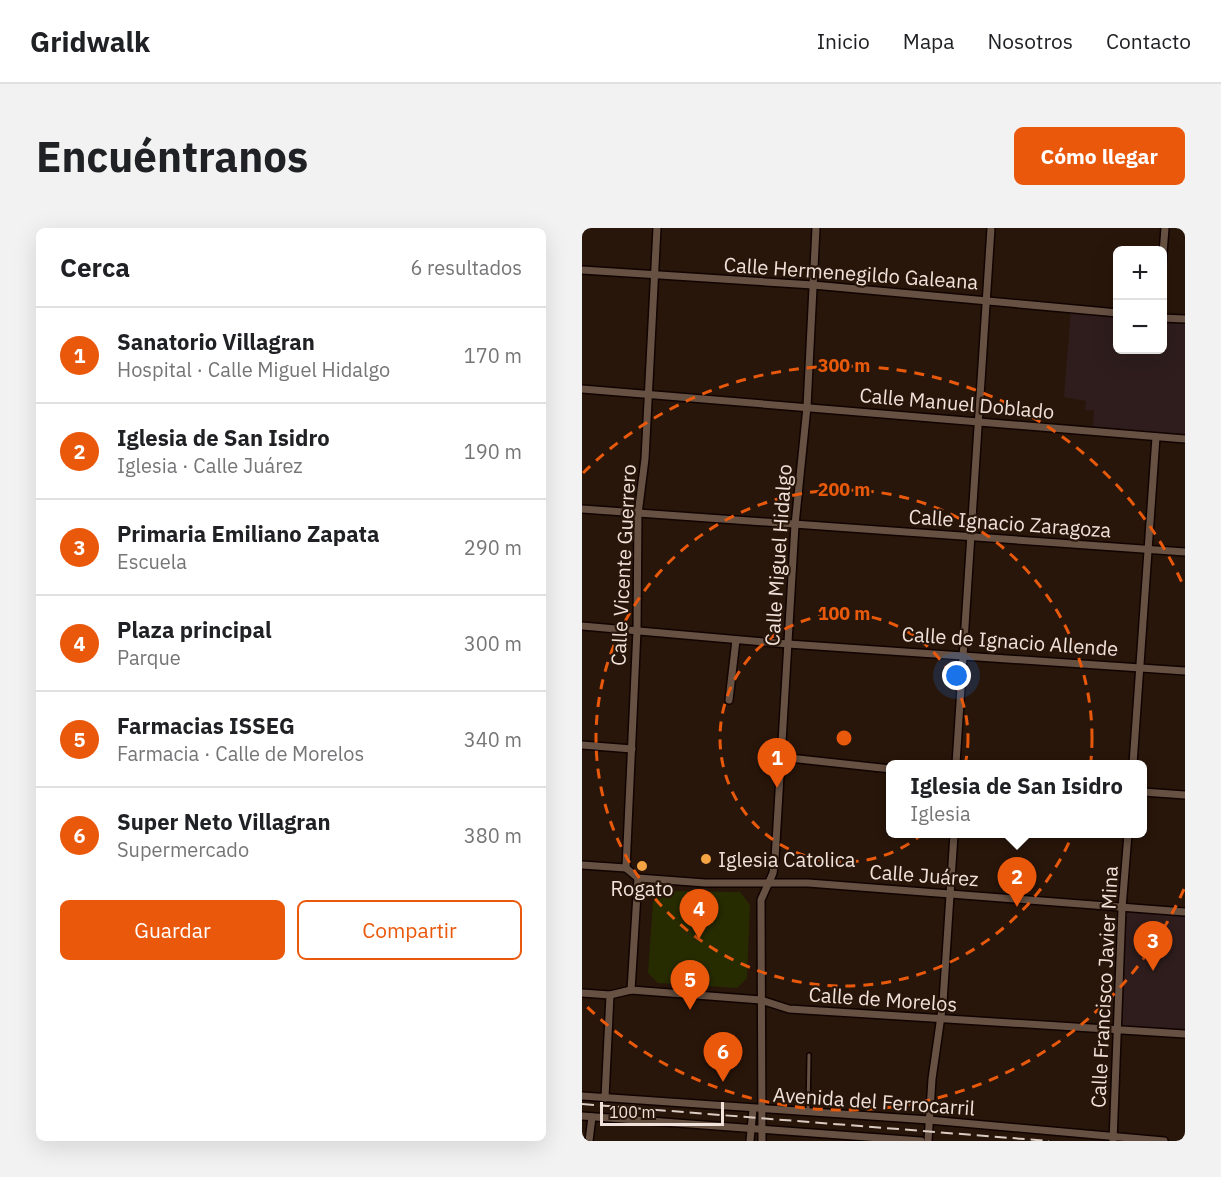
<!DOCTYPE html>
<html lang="es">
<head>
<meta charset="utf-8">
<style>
	body { margin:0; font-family:"IBM Plex Sans",sans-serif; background:#f2f2f2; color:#202124 }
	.controls { position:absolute; right:18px; top:18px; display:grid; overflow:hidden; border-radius:9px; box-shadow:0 6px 24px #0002 }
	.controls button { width:54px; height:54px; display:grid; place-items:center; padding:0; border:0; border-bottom:2px solid #e0e0e0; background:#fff; color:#202124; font:30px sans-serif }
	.scale { position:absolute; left:18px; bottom:15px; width:124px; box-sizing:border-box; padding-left:6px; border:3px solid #f0e2da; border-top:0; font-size:16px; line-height:21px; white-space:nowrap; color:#f0e2da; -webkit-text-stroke:4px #29160a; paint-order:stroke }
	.you { position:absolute; left:375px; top:448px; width:21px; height:21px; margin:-15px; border:4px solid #fff; border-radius:50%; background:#1a73e8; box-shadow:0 0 0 9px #1a73e833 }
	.badge { display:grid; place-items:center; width:39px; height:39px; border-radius:50%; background:#ea580c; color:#fff; font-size:20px; font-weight:700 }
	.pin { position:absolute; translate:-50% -50px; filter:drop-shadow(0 2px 3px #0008) }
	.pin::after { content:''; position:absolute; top:32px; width:21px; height:18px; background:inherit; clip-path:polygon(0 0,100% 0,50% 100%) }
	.popup { position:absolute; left:304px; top:532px; width:261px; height:78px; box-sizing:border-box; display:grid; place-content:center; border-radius:9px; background:#fff; filter:drop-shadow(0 2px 4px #0005); font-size:20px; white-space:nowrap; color:#757577 }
	.popup b { font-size:22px; color:#202124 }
	.popup::after { content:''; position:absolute; left:50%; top:100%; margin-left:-12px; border:12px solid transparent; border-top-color:#fff }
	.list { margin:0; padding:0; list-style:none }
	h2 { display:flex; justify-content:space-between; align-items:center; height:78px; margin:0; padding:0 24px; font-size:26px }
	h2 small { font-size:20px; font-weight:400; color:#757577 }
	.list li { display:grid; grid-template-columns:39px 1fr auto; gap:18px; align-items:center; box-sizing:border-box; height:96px; padding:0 24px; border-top:2px solid #e0e0e0 }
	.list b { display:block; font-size:22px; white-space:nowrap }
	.list p { margin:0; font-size:20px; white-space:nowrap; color:#757577 }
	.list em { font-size:20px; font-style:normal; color:#757577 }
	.actions { display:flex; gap:12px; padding:18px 24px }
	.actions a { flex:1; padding:14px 0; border:2px solid #ea580c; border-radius:9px; text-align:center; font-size:21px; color:#ea580c }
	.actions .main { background:#ea580c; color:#fff }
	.map { position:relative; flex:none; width:603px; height:913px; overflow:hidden; border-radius:9px }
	header { display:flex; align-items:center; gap:36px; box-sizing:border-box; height:84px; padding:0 30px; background:#fff; border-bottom:2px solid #e0e0e0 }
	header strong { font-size:28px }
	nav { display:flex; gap:33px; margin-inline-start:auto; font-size:21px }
	.intro { display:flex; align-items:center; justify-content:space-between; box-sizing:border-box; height:144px; padding:0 36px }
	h1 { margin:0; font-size:42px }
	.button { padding:15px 27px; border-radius:9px; background:#ea580c; color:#fff; font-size:21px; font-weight:700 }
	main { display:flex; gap:36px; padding:0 36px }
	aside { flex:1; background:#fff; border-radius:9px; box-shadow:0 6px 24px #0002 }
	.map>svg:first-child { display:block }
</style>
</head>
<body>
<header>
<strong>Gridwalk</strong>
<nav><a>Inicio</a><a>Mapa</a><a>Nosotros</a><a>Contacto</a></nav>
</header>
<div class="intro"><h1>Encuéntranos</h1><a class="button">Cómo llegar</a></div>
<main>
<aside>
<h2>Cerca<small>6 resultados</small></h2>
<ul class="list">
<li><span class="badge">1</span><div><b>Sanatorio Villagran</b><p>Hospital · Calle Miguel Hidalgo</p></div><em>170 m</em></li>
<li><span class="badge">2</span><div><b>Iglesia de San Isidro</b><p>Iglesia · Calle Juárez</p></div><em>190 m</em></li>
<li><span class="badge">3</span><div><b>Primaria Emiliano Zapata</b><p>Escuela</p></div><em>290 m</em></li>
<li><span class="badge">4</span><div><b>Plaza principal</b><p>Parque</p></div><em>300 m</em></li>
<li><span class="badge">5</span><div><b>Farmacias ISSEG</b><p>Farmacia · Calle de Morelos</p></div><em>340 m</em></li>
<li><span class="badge">6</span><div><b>Super Neto Villagran</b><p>Supermercado</p></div><em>380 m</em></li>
</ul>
<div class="actions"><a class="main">Guardar</a><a>Compartir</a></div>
</aside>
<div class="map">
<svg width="603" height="913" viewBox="0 0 603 913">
	<rect width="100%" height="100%" fill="#29160a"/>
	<g fill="#2f1d1d">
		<path d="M489 81 535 86 536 122H580L581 90 603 92V207L511 198 512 182H503L504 173 482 169Z"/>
		<path d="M540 680 603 684V806L537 801Z"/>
	</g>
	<path fill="#272c00" d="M81 663 158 664 168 677 165 750 155 760 76 755 66 745 71 674Z"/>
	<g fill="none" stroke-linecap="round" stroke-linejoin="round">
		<defs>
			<path id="lane" d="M226 883 227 827"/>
			<g id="street">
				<path d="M580 38 583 0"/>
				<path d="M0 42 231 57 536 85"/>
				<path d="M580 90 603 91"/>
				<path d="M0 161 603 211"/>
				<path d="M0 281 603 324"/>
				<path d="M0 398 206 416 603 443"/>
				<path d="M147 472 154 412"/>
				<path d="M0 517 50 521"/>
				<path d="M198 529 309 541"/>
				<path d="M374 536C384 357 399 179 409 0"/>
				<path d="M551 536 574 209"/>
				<path d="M561 564 603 567"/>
				<path d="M0 637 44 640 56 650"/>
				<path d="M44 640 55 402 56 286 63 231 75 0"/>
				<path d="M56 650 123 655H226L603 684"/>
				<path d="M49 762 56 650"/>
				<path d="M0 765 28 767 49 762 179 772 207 781 603 806"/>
				<path d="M0 868 347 892 582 913"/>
				<path d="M23 870 28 767"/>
				<path d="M0 888 339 913"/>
				<path d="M7 913 10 889"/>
				<path d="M168 913 171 881"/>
				<path d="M180 913 179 672 191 645 193 631 213 297 225 179 234 0"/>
				<path d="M346 913 350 851 361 774 372 606"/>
				<path d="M531 913 540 680 546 606"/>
			</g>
		</defs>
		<use href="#lane" stroke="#100300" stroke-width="6"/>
		<use href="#street" stroke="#100300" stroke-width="10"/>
		<use href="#lane" stroke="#675143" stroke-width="3"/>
		<use href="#street" stroke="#675143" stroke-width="7"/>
		<path stroke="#d9cbc2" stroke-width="2" stroke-dasharray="12 6" stroke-linecap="butt" d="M0 876 467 913"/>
	</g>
	<g fill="none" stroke="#e8590c" stroke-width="3" stroke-dasharray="10 8">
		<circle cx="262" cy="510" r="124"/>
		<circle cx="262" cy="510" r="248"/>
		<path d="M602 661A372 372 0 0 1 1 775M1 245A372 372 0 0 1 602 359"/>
	</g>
	<g fill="#f4a443" stroke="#29160a" stroke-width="2">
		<circle cx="124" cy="631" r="6"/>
		<circle cx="60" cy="638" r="6"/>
	</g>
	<g text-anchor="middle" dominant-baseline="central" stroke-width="4.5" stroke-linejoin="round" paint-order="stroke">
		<g font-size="20" fill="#f0e2da" stroke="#29160a">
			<text transform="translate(269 45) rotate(4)">Calle Hermenegildo Galeana</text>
			<text transform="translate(375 175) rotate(5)">Calle Manuel Doblado</text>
			<text transform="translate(428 295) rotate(4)">Calle Ignacio Zaragoza</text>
			<text transform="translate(196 327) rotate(-86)">Calle Miguel Hidalgo</text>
			<text transform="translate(41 337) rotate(-87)">Calle Vicente Guerrero</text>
			<text transform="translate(428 413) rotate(4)">Calle de Ignacio Allende</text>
			<text transform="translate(342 647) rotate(4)">Calle Juárez</text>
			<text transform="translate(522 759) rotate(-87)">Calle Francisco Javier Mina</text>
			<text transform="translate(301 771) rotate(4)">Calle de Morelos</text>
			<text transform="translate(292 873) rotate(4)">Avenida del Ferrocarril</text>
		</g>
		<g font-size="20" fill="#f0e2da" stroke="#29160a" text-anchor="start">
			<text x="136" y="631">Iglesia Catolica</text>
			<text x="60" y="660" text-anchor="middle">Rogato</text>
		</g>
	</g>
	<circle cx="262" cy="510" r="9" fill="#e8590c" stroke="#29160a" stroke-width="3"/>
	<g font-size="18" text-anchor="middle" font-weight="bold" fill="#e8590c" stroke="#29160a" stroke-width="4.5" stroke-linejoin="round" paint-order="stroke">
		<text x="262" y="144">300 m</text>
		<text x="262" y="268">200 m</text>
		<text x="262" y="392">100 m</text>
	</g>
</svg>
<div class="controls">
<button>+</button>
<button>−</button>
</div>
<div class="scale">100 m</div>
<div class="you"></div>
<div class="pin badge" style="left:195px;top:560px">1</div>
<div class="pin badge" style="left:435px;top:679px">2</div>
<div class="popup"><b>Iglesia de San Isidro</b>Iglesia</div>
<div class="pin badge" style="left:571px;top:743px">3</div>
<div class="pin badge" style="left:117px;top:711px">4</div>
<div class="pin badge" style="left:108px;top:782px">5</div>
<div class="pin badge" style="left:141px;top:854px">6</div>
</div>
</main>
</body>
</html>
